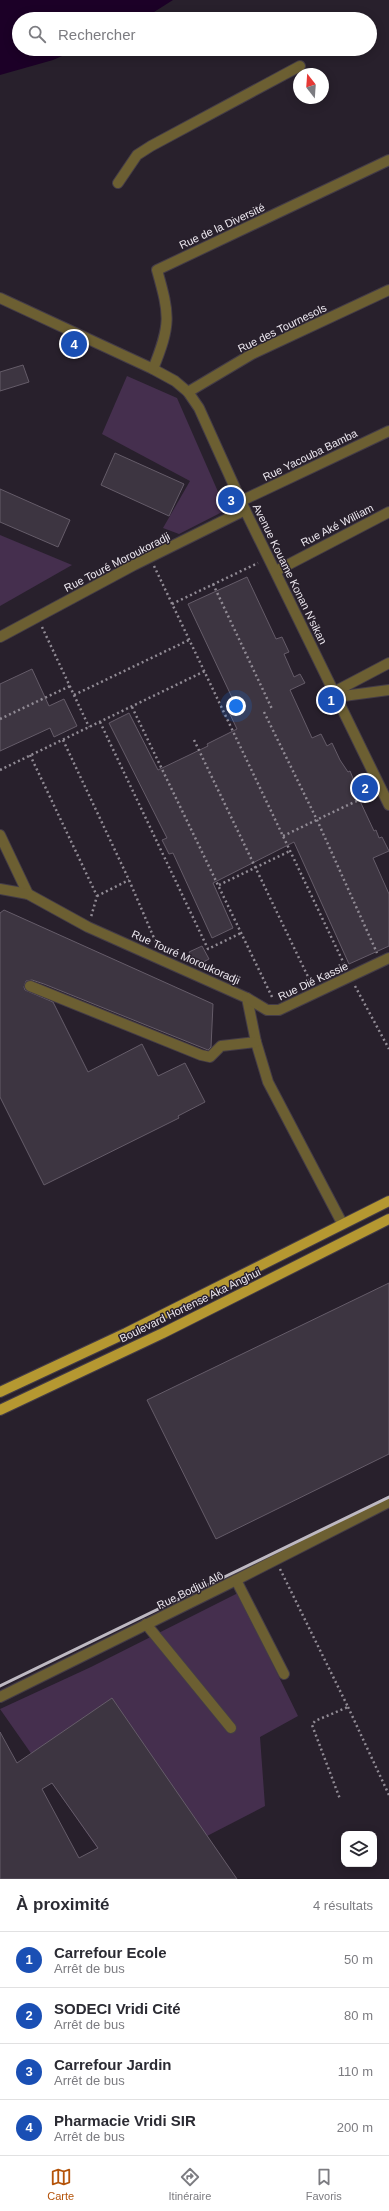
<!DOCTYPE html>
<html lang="fr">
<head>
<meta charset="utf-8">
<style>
	body { margin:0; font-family:Helvetica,sans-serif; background:#f2f2f3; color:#2b2b33 }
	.controls { position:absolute; right:12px; bottom:12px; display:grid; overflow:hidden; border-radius:8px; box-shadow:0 2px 10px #0003 }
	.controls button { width:36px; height:36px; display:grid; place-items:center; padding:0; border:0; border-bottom:1px solid #e1e1e2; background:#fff; color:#2b2b33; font:20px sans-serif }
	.compass { position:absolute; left:293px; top:68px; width:36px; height:36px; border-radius:50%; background:#fff; box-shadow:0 2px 10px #0003; rotate:343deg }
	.you { position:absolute; left:236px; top:706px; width:14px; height:14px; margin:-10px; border:3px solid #fff; border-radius:50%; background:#1a73e8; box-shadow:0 0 0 6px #1a73e833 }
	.badge { display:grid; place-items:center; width:26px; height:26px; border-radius:50%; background:#b45309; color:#fff; font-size:13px; font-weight:700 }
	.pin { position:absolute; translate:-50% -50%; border:2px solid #fff; box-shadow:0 1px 4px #0006 }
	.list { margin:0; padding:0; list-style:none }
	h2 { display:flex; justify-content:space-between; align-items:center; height:52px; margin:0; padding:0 16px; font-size:17px }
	h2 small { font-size:13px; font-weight:400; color:#7c7c81 }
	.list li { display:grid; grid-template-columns:26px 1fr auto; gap:12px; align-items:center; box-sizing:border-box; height:56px; padding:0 16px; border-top:1px solid #e1e1e2 }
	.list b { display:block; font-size:15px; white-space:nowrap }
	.list p { margin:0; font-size:13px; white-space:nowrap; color:#7c7c81 }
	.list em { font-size:13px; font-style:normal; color:#7c7c81 }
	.icon { flex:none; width:22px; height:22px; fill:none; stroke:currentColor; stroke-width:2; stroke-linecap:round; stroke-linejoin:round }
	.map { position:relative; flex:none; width:389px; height:1879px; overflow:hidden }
	.search { position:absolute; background:#fff; box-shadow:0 2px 10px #0003; left:12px; right:12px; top:12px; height:44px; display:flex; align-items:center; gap:10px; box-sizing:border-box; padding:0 14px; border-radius:22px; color:#7c7c81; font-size:15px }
	.sheet { height:276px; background:#fff }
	nav { display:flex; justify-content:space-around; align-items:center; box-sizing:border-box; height:56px; border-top:1px solid #e1e1e2; background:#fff; font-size:11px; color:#7c7c81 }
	nav a { display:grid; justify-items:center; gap:2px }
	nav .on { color:#b45309 }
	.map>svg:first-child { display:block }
</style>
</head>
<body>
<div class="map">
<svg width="389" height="1879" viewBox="0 0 389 1879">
	<rect width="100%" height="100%" fill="#28202c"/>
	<g fill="#452f4e">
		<path d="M127 376 177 398 226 510 179 534 163 528 190 481 102 434Z"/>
		<path d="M0 535 72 565 0 606Z"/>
		<path d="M238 1593 298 1716 260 1737 265 1806 207 1836 237 1879H119L0 1709 91 1667Z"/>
	</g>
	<path fill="#1c0027" d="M0 0H173L143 19H19V49H78L53 60 0 75Z"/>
	<g fill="#3d3541" stroke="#655c69" fill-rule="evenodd">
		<path d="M23 365 29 382 0 391V372Z"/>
		<path d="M115 453 184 484 169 516 101 485Z"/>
		<path d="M0 489 70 520 58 547 0 522Z"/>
		<path d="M247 577 276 639 282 637 289 652 284 654 294 677 300 674 305 683 290 690 312 738 321 734 327 746 332 743 340 760 348 772 350 771 355 783 352 784 374 831 376 830 379 838 382 837 389 851 373 858 389 894V946L349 964 294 842 213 883 233 928 212 938 173 853 169 854 162 840 167 838 109 723 129 713 158 770 208 746 207 744 237 729 228 710 236 706 188 604Z"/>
		<path d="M32 669 49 706 64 699 77 726 54 737 50 728 0 751V684Z"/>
		<path d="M4 910 213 1004 211 1047 208 1050 44 984 32 980 26 981 24 987 25 990 53 1002 88 1072 142 1044 158 1076 185 1063 205 1102 178 1116 179 1118 44 1185 0 1097V913Z"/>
		<path d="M202 946 209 959 196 966 189 952Z"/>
		<path d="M389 1283V1454L216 1539 147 1400Z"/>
		<path d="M112 1698 237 1879H0V1732L17 1763ZM52 1783 98 1848 79 1858 42 1789Z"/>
	</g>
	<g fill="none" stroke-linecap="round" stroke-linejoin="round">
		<defs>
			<g id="minor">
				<path d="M118 183 137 155 151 146 300 66"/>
				<path d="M0 298 153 369 175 381 188 392 199 408 245 510 389 805"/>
				<path d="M153 369C171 324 170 316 157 270L389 160"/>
				<path d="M188 392 252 354 389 290"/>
				<path d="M241 501 389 431"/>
				<path d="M276 571 389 512"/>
				<path d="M0 637 134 565 245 510"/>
				<path d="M334 692 389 663"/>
				<path d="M336 697 389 690"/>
				<path d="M0 835 28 894"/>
				<path d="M0 889 28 894 88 927 247 998 256 1042 268 1082 342 1223"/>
				<path d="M30 986 201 1055 210 1057 221 1046 256 1042"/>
				<path d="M247 998 267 1010H279L389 958"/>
				<path d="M236 1580 284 1674"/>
				<path d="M146 1624 231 1728"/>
				<path d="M0 1697 236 1580 389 1502"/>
			</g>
			<g id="major">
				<path d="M0 1392 126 1333 389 1201"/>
				<path d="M0 1410 163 1333 389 1219"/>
			</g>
		</defs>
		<use href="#minor" stroke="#443c47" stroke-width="12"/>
		<use href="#major" stroke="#443c47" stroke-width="12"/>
		<g stroke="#918b95" stroke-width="2.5" stroke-dasharray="2 3" stroke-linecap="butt">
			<path d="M154 566 346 968"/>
			<path d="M213 584 272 709"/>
			<path d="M172 604 258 563"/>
			<path d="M42 627 89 727"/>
			<path d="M74 695 189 640"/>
			<path d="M132 707 273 999"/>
			<path d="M264 712 317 820 377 953"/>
			<path d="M0 719 70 686"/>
			<path d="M100 722 208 949 241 933"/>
			<path d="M63 740 129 880 157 945"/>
			<path d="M194 740 311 983"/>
			<path d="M30 755 97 896 91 917"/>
			<path d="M0 770 205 671"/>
			<path d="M283 836C313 822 342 807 373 794"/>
			<path d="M219 885 290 851"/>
			<path d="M97 896 129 880"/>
			<path d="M355 986 389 1049"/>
			<path d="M280 1569 348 1707 315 1721 312 1725 340 1799"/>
			<path d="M348 1707 389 1795"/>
		</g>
		<use href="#minor" stroke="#6c5f32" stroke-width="10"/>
		<use href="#major" stroke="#b59831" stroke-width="10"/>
		<path stroke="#beb9c2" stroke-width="3" d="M0 1686 389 1497"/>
	</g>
	<g text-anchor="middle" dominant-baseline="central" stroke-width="3" stroke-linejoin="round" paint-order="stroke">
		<g font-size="11" fill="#ede8f0" stroke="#28202c">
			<text transform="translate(222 226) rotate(-25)">Rue de la Diversité</text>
			<text transform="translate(282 328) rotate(-26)">Rue des Tournesols</text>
			<text transform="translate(310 455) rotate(-26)">Rue Yacouba Bamba</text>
			<text transform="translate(337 525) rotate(-27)">Rue Aké William</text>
			<text transform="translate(117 562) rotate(-27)">Rue Touré Moroukoradji</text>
			<text transform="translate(290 574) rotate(64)">Avenue Kouame Konan N'sikan</text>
			<text transform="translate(186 957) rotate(24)">Rue Touré Moroukoradji</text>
			<text transform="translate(313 981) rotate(-25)">Rue Dié Kassie</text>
			<text transform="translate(190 1305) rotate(-26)">Boulevard Hortense Aka Anghui</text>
			<text transform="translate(190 1590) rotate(-26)">Rue Bodjui Alô</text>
		</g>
	</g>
</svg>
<div class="controls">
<button><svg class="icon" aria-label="layers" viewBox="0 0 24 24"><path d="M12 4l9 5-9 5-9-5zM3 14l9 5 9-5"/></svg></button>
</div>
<svg class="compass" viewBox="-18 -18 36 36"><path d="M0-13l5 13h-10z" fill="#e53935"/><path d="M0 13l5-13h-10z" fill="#7c7c81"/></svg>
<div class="you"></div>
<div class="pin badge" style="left:331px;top:700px;background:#1a4fb4">1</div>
<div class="pin badge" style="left:365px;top:788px;background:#1a4fb4">2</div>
<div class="pin badge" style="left:231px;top:500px;background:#1a4fb4">3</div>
<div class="pin badge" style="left:74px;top:344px;background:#1a4fb4">4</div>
<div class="search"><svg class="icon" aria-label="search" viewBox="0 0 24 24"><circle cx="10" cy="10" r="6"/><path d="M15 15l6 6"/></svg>Rechercher</div>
</div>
<section class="sheet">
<h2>À proximité<small>4 résultats</small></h2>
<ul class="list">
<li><span class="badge" style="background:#1a4fb4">1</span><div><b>Carrefour Ecole</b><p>Arrêt de bus</p></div><em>50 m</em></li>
<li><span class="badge" style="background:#1a4fb4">2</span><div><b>SODECI Vridi Cité</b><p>Arrêt de bus</p></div><em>80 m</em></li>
<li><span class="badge" style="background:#1a4fb4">3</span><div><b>Carrefour Jardin</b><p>Arrêt de bus</p></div><em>110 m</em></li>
<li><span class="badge" style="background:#1a4fb4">4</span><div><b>Pharmacie Vridi SIR</b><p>Arrêt de bus</p></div><em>200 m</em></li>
</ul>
</section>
<nav>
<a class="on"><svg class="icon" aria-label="map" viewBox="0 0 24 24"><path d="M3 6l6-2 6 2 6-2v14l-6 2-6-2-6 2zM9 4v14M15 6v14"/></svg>Carte</a>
<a><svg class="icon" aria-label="directions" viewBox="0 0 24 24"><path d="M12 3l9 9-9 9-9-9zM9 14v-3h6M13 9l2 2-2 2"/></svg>Itinéraire</a>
<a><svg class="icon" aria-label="saved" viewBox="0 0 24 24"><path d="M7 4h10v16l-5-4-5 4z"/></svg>Favoris</a>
</nav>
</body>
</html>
